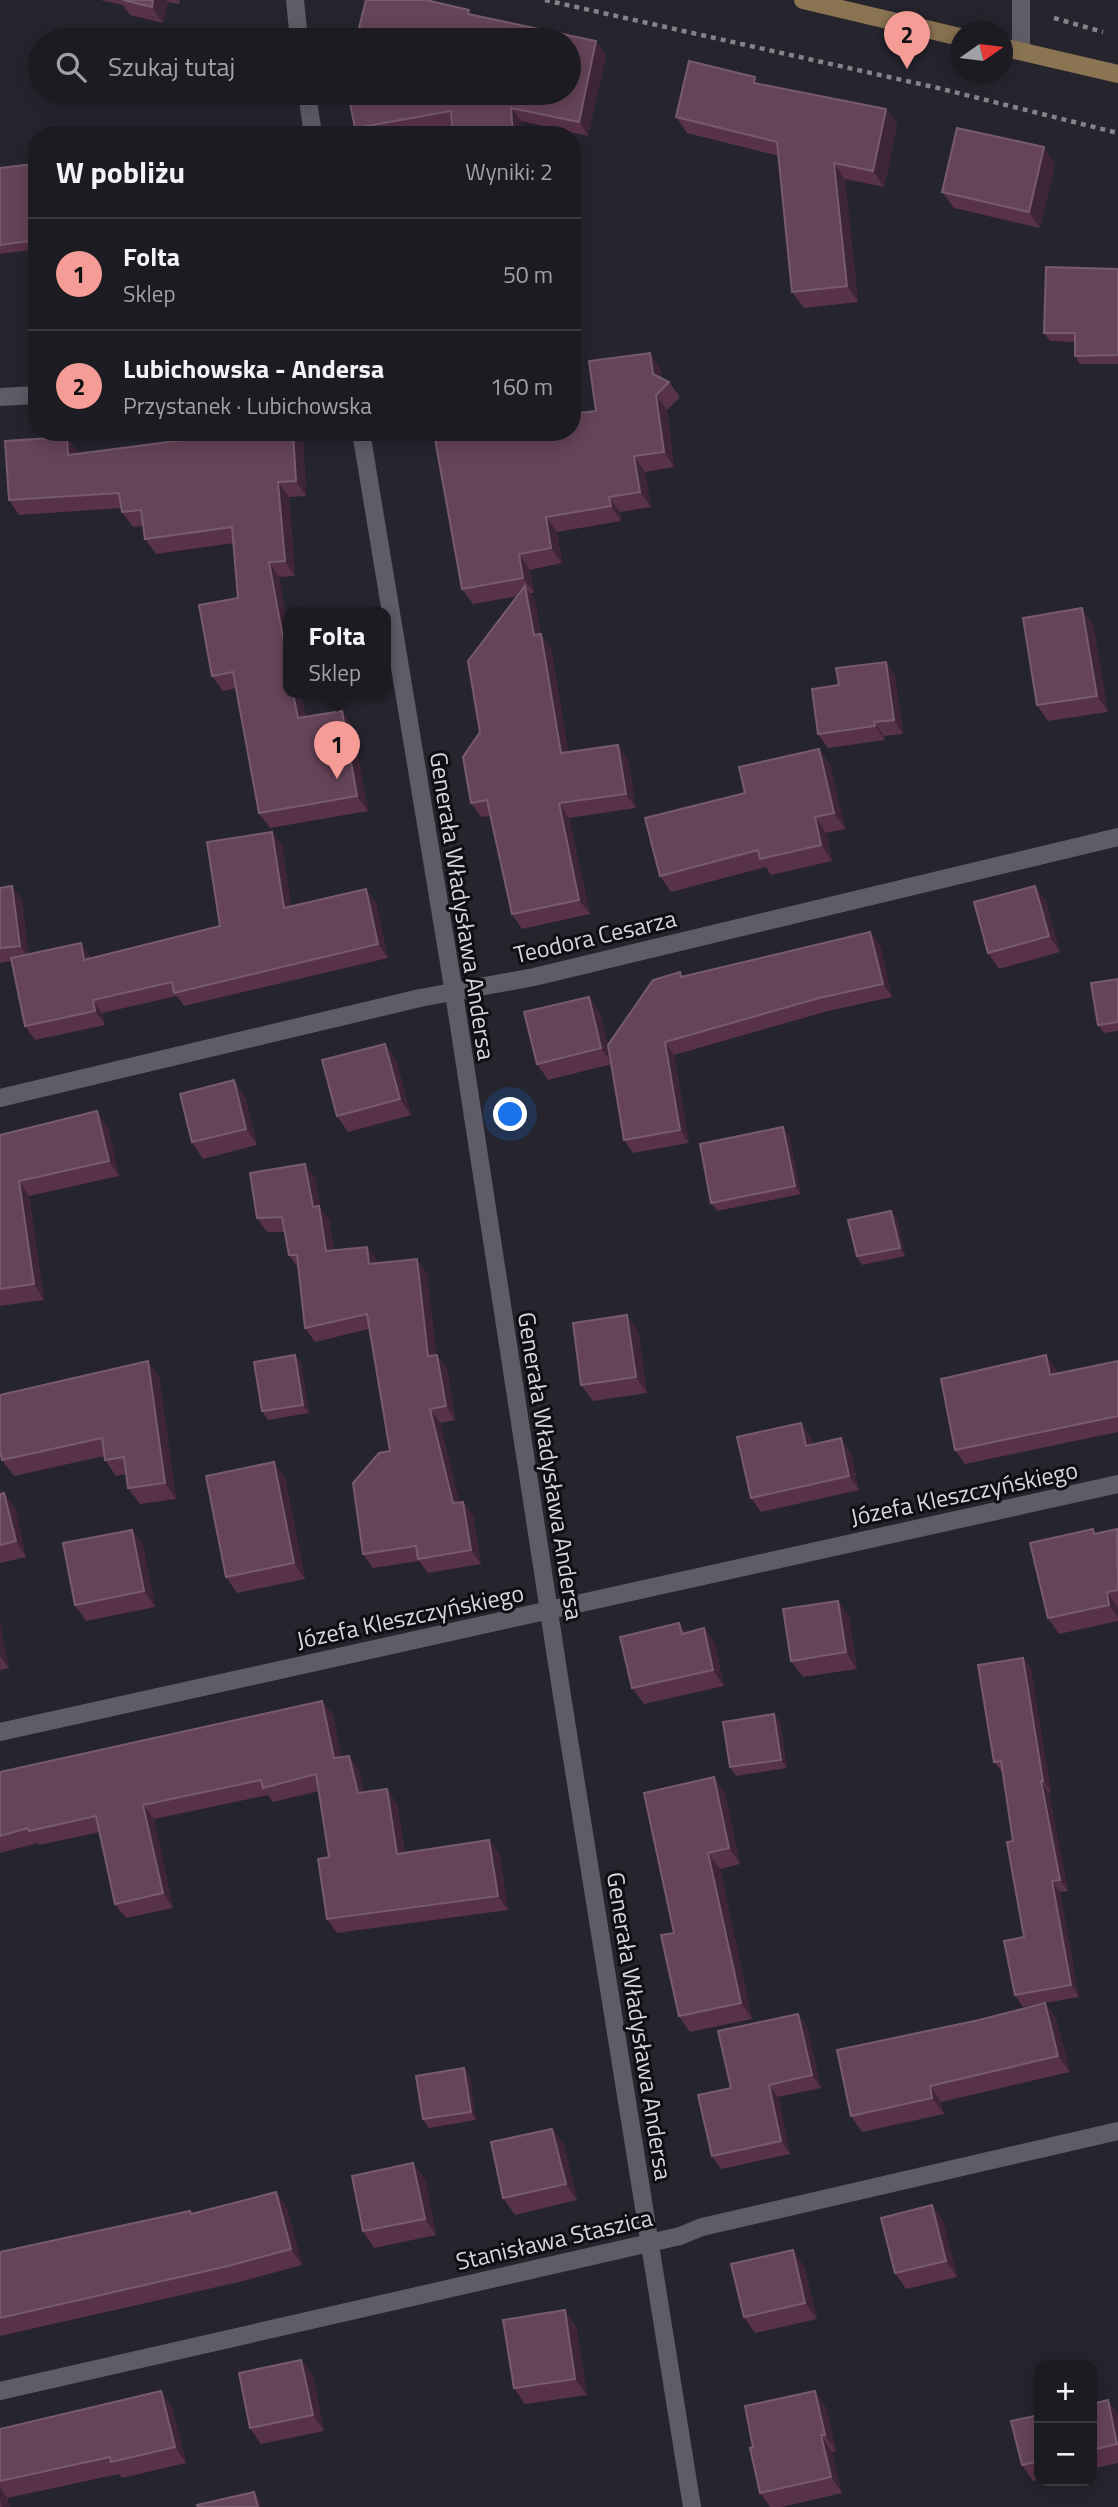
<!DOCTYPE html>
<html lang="pl">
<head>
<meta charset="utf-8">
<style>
	body { margin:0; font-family:"Titillium Web",sans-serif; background:#25242a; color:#f1f3f6 }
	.controls { position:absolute; right:21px; bottom:21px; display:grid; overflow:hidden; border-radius:14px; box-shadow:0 4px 18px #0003 }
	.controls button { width:63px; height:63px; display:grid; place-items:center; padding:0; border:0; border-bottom:2px solid #3a3940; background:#1c1b22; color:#f1f3f6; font:35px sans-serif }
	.compass { position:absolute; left:950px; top:21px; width:63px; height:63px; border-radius:50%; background:#1c1b22; box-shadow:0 4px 18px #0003; rotate:76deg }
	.you { position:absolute; left:511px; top:1115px; width:24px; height:24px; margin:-18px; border:5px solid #fff; border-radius:50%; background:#1a73e8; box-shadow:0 0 0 10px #1a73e833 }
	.badge { display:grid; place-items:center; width:46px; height:46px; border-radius:50%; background:#f59c96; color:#111; font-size:23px; font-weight:700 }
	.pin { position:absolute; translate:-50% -58px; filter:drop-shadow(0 2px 4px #0008) }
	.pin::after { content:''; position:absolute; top:37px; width:24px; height:21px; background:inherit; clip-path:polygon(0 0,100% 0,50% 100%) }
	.popup { position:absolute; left:283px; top:607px; width:108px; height:91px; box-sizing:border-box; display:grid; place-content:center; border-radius:14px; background:#1c1b22; filter:drop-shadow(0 2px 5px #0005); font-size:23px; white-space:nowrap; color:#a0a1a5 }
	.popup b { font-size:26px; color:#f1f3f6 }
	.popup::after { content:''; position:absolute; left:50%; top:100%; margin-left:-14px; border:14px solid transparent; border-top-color:#1c1b22 }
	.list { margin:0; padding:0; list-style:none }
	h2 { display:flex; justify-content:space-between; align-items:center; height:91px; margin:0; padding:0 28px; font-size:30px }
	h2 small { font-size:23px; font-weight:400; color:#a0a1a5 }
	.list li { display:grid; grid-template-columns:46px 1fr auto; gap:21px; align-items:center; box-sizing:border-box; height:112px; padding:0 28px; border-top:2px solid #3a3940 }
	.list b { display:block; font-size:26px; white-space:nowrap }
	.list p { margin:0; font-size:23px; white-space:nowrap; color:#a0a1a5 }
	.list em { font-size:23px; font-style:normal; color:#a0a1a5 }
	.icon { flex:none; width:38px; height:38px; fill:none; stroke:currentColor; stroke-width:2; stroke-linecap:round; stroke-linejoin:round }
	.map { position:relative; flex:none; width:1118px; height:2507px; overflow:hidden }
	.search { position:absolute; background:#1c1b22; box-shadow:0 4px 18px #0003; left:28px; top:28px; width:553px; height:77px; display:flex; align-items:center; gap:18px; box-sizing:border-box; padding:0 24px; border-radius:38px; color:#a0a1a5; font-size:26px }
	.panel { position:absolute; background:#1c1b22; box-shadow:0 4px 18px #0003; left:28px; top:126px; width:553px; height:315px; border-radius:28px }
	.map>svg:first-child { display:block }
</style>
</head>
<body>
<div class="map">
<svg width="1118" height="2507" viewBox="0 0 1118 2507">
	<rect width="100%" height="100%" fill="#26242d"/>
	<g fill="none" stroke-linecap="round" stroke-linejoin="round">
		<g stroke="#84838a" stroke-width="4.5" stroke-dasharray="5 5" stroke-linecap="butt">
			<path d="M545 0 938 88 1118 133"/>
			<path d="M1054 18 1103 32"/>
		</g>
		<g stroke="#5f5c67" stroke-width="18">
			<path d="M295 0 299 40"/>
			<path d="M1021 0V51"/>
			<path d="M307 93 313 135"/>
			<path d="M0 397 37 395"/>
			<path d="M361 432 454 993 562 1696 692 2507"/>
			<path d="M0 1098 420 998 534 977 1118 837"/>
			<path d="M0 1732 1118 1484"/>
			<path d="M0 2391 680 2236 702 2227 1118 2131"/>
		</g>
		<g stroke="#8a7452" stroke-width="18">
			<path d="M803 0 960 37"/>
			<path d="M1002 47 1118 74"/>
		</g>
	</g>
	<g fill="#583248">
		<path d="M100 0H180L179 4 168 2 163 23 130 15 123 5Z"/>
		<path d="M472 15 606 55 588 136 521 121 453 126 404 135H360L355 128Z"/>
		<path d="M760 84 886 109 897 125 884 187 845 179 858 302 804 308 792 292 779 156 687 133 676 117Z"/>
		<path d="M1055 164 1040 228 954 208 942 192Z"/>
		<path d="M0 168 37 170V249L0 254Z"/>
		<path d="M1118 269V364H1080L1075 356V342L1050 341 1044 333Z"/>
		<path d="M660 368 662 379 669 382 680 397 667 410 674 467 645 472 651 507 620 512 621 521 557 532 562 563 530 570 534 593H530L535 601 541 635 551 648 568 752 618 745 628 760 636 808 569 818 590 914 522 929 512 914 491 816 481 817 471 803 480 732 518 596 473 604 462 589 596 411Z"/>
		<path d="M230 432H297L303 441 306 496 289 497 295 576 279 577 288 693H301L306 717 342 711 352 726 368 811 270 828 259 813 236 688 223 691 212 676 238 598 234 543 156 554 145 539 143 526 133 527 122 512V508L19 515 9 500 78 452V454L230 434Z"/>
		<path d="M1093 624 1108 712 1048 721 1037 705Z"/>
		<path d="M886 662 895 676 903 734 884 736 885 740 828 748 818 734 839 685Z"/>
		<path d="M819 749 830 765 845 829 826 833 832 861 771 875 766 867 671 892 660 876 745 793Z"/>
		<path d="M272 832 282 845 291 906 376 903 388 958 184 1006 177 996 102 1013 105 1025 35 1040 25 1026 11 961 0 963V888L22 900 28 954 90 956 91 958 220 926Z"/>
		<path d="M1035 886 1046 902 1060 952 999 969 988 953Z"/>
		<path d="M870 932 880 945 892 997 828 1011 674 1055 689 1143 633 1153 624 1140 612 1064 548 1080 537 1064 589 997 600 1013 611 1059 683 976Z"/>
		<path d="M1118 979V1031L1104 1033 1098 1025Z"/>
		<path d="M385 1044 396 1060 411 1115 348 1132 337 1116Z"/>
		<path d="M245 1096 257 1145 203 1159 192 1142Z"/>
		<path d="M108 1127 119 1176 29 1196 44 1300 0 1306V1135Z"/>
		<path d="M789 1135 801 1194 717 1211 711 1203Z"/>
		<path d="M315 1178 320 1208 329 1220 334 1250 367 1247 377 1261V1264L427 1273 436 1355 447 1369 455 1420 440 1423 459 1502H463L473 1516 481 1564 428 1573 419 1561 373 1568 363 1554 390 1451 369 1329 315 1342 305 1328 299 1269 289 1255 285 1232H267L257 1218Z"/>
		<path d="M891 1211 897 1219 905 1256 862 1265 857 1256Z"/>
		<path d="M638 1331 647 1393 593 1401 581 1385Z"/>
		<path d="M295 1355 301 1363 309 1413 268 1420 262 1411Z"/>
		<path d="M1118 1361V1432L965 1464 955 1450 1056 1369 1057 1374Z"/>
		<path d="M159 1377 176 1499 140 1504 128 1488 126 1474 116 1476 105 1460 104 1456 14 1476 2 1460Z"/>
		<path d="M801 1423 811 1437 813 1445 851 1453 859 1490 761 1512 751 1498Z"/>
		<path d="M285 1478 305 1579 237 1593 226 1577Z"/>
		<path d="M4 1493 15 1508 26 1557 0 1563V1494Z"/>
		<path d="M1093 1529 1096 1534 1117 1529 1118 1530V1621L1059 1634 1048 1618Z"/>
		<path d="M132 1530 143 1546 155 1607 86 1621 75 1605Z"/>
		<path d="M838 1601 849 1617 857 1669 803 1677 791 1661Z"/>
		<path d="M679 1623 686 1633 704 1628 715 1644 724 1686 644 1704 632 1688Z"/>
		<path d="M0 1624 9 1668 0 1670Z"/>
		<path d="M1023 1658 1031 1669 1051 1792 1049 1793 1068 1891 1060 1892 1079 1997 1045 2003 1056 2019 1070 2072 941 2102 944 2114 862 2132 851 2116 979 2020 1044 2003 1023 2007 1015 1995 1024 1937 1013 1841 1003 1773 994 1762Z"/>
		<path d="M322 1701 333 1715 341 1757 359 1770 364 1792 387 1789 397 1804 405 1853 489 1840 500 1855 508 1910 337 1933 327 1919 329 1857 319 1791 273 1802 268 1795 154 1819 173 1908 126 1918 115 1904 100 1832 39 1845 38 1843 0 1853V1772Z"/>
		<path d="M774 1714 780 1722 787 1768 736 1776 730 1767Z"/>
		<path d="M714 1777 725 1794 740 1864 720 1869 752 2019 690 2032 679 2016 674 1933Z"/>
		<path d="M798 2014 807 2027 821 2088 778 2097 790 2154 721 2169 712 2156 731 2088Z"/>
		<path d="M464 2068 470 2077 476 2120 429 2128 423 2119Z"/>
		<path d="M564 2145 577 2200 515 2215 503 2198Z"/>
		<path d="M425 2179 436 2235 374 2248 363 2231Z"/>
		<path d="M276 2192 287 2208 302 2265 239 2282 0 2336V2252L192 2214Z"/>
		<path d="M932 2205 943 2221 957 2277 906 2289 895 2273Z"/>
		<path d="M804 2266 817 2319 755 2333 744 2317Z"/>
		<path d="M565 2310 576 2327 587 2395 525 2404 514 2388Z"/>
		<path d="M301 2360 313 2376 324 2431 261 2444 250 2428Z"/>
		<path d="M161 2391 172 2407 186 2463 122 2478 119 2474 7 2498 10 2507H0V2429Z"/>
		<path d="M1108 2400 1118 2415V2463L1092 2469V2404Z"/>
		<path d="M826 2407 836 2451 832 2452 842 2493 782 2507H770L760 2493 753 2447Z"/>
		<path d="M1039 2415V2480L1033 2481 1022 2465Z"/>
	</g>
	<g fill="#3e2537">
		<path d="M153 0H167L168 2 163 23 152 7Z"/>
		<path d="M596 41 606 55 588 136 579 122Z"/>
		<path d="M511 108 521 121 522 135H513Z"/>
		<path d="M886 109 897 125 884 187 873 171Z"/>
		<path d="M1044 147 1055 164 1040 228 1029 212Z"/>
		<path d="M834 163 845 179 858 302 847 286Z"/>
		<path d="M32 164 37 170V192Z"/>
		<path d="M650 353 660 368 663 390 653 374Z"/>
		<path d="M656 395 667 410 674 467 664 452Z"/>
		<path d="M293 432H297L303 441 306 496 296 481Z"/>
		<path d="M67 437 78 452 79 470 68 455Z"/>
		<path d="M634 456 645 472 651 507 640 492Z"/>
		<path d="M278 482 289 497 295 576 285 561Z"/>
		<path d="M609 497 620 512 621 521 611 506Z"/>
		<path d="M546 517 557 532 562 563 551 548Z"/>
		<path d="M519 554 530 570 534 593 523 578Z"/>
		<path d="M269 562 279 577 288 624V665Z"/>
		<path d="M525 586 535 601 541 635 551 648 571 768 561 753 534 635Z"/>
		<path d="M1082 608 1093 624 1108 712 1097 696Z"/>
		<path d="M886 662 895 676 903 734 894 720Z"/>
		<path d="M293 693H301L309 733 298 718Z"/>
		<path d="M342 711 352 726 368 811 357 796Z"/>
		<path d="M874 722 884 736 885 740 875 726Z"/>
		<path d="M618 745 628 760 636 808 626 794Z"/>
		<path d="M819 749 830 765 845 829 834 813Z"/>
		<path d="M559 803 569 818 590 914 579 900Z"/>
		<path d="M815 817 826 833 832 861 821 845Z"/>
		<path d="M272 832 282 845 293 921 284 908Z"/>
		<path d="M12 886 22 900 29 959 20 946Z"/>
		<path d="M1035 886 1046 902 1060 952 1049 936Z"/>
		<path d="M366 889 376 903 388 958 378 944Z"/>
		<path d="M870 932 880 945 892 997 883 984Z"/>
		<path d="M81 943 90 956 94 973 84 960Z"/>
		<path d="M589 997 600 1013 612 1064 601 1048Z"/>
		<path d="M93 1000 102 1013 105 1025 95 1011Z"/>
		<path d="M665 1042 674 1055 689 1143 680 1130Z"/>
		<path d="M385 1044 396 1060 411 1115 400 1099Z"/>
		<path d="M234 1080 245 1096 257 1145 246 1129Z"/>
		<path d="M97 1111 108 1127 119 1176 109 1161Z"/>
		<path d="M783 1127 789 1135 801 1194 795 1186Z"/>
		<path d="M305 1164 315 1178 320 1208 329 1220 336 1265 326 1251 313 1207Z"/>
		<path d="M19 1181 29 1196 44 1300 34 1284Z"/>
		<path d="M891 1211 897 1219 905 1256 900 1248Z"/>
		<path d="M367 1247 377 1261 379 1278 369 1264Z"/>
		<path d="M417 1259 427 1273 438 1370 428 1356Z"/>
		<path d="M627 1315 638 1331 647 1393 636 1377Z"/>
		<path d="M295 1355 301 1363 309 1413 303 1405Z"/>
		<path d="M437 1355 447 1369 455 1420 446 1406Z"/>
		<path d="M1046 1355 1056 1369 1060 1389 1050 1375Z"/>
		<path d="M148 1361 159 1377 176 1499 165 1483Z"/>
		<path d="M430 1409 440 1423 463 1517 453 1503Z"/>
		<path d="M801 1423 811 1437 816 1460 806 1446Z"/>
		<path d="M841 1438 851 1453 859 1490 849 1476Z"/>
		<path d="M274 1462 285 1478 305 1579 294 1563Z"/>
		<path d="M4 1493 15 1508 26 1557 16 1541Z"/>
		<path d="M463 1502 473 1516 481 1564 471 1550Z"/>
		<path d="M132 1530 143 1546 155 1607 144 1591Z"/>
		<path d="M1107 1592 1118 1608V1617L1109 1605Z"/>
		<path d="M838 1601 849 1617 857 1669 846 1652Z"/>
		<path d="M679 1623 691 1639 682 1634Z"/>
		<path d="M0 1624 9 1668 0 1656Z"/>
		<path d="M704 1628 715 1644 724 1686 713 1670Z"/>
		<path d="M1023 1658 1031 1669 1051 1792 1043 1781Z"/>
		<path d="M322 1701 333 1715 344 1773 334 1758Z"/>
		<path d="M774 1714 780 1722 787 1768 781 1760Z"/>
		<path d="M349 1756 359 1770 368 1808 358 1793Z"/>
		<path d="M714 1777 725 1794 740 1864 729 1848Z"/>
		<path d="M1041 1781 1049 1793 1068 1891 1060 1880Z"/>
		<path d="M387 1789 397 1804 407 1868 397 1854Z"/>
		<path d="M143 1805 154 1819 173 1908 163 1893Z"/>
		<path d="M489 1840 500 1855 508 1910 498 1896Z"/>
		<path d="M708 1853 720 1869 752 2019 741 2003Z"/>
		<path d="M1052 1881 1060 1892 1079 1997 1071 1985Z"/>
		<path d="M1045 2003 1056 2019 1070 2072 1058 2056Z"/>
		<path d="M798 2014 807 2027 821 2088 812 2075Z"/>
		<path d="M464 2068 470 2077 476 2120 471 2112Z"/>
		<path d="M769 2085 778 2097 790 2154 781 2141Z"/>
		<path d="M930 2086 941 2102 944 2114 932 2098Z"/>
		<path d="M552 2129 564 2145 577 2200 566 2184Z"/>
		<path d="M413 2163 425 2179 436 2235 425 2219Z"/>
		<path d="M276 2192 287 2208 302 2265 291 2249Z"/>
		<path d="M932 2205 943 2221 957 2277 946 2261Z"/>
		<path d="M793 2250 804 2266 817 2319 805 2303Z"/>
		<path d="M565 2310 576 2327 587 2395 575 2379Z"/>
		<path d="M301 2360 313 2376 324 2431 313 2415Z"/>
		<path d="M161 2391 172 2407 186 2463 175 2447Z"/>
		<path d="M815 2391 826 2407 836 2451 825 2435Z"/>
		<path d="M1108 2400 1118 2415V2445L1117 2444Z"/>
		<path d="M821 2435 832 2452 842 2493 831 2477Z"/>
		<path d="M0 2487 7 2498 10 2507H2L0 2498Z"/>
		<path d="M254 2492 260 2500 261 2507H258Z"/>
	</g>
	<g fill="#654458" stroke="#775b6d" stroke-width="2">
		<path d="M123 0H153L152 7Z"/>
		<path d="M366 0H426L469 10 468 14 596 41 579 122 511 108 513 135H453L451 111 355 128 348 93H569V40H356Z"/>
		<path d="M689 61 755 77 754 83 886 109 873 171 834 163 847 286 792 292 777 142 676 117Z"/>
		<path d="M957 128 1044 147 1029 212 942 192Z"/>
		<path d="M32 164 37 192V240L0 245V168Z"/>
		<path d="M1046 267 1118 269V355L1075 356V333H1044Z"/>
		<path d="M650 353 653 374 669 382 656 395 664 452 634 456 640 492 609 497 611 506 546 517 551 548 519 554 523 578 462 589 435 439 474 432H572V414L596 411 589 361Z"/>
		<path d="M230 432H293L296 481 278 482 285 561 269 562 288 665V693H293L298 718 342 711 357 796 259 813 233 672 212 676 199 605 238 598 232 527 145 539 141 510 122 512 119 493 9 500 5 441 67 437 68 455 230 434Z"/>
		<path d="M525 586 534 635 541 634 561 753 618 745 626 794 559 803 579 900 512 914 487 800 471 803 463 757 480 732 468 661Z"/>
		<path d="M1082 608 1097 696 1037 705 1023 618Z"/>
		<path d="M886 662 894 720 874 722 875 726 818 734 812 689 839 685 836 668Z"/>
		<path d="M819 749 834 813 815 817 821 845 760 859 758 850 660 876 645 818 745 793 739 767Z"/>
		<path d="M272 832 284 908 366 889 378 944 174 993 172 982 93 1000 95 1011 25 1026 11 958 81 943 84 960 220 926 207 842Z"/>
		<path d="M12 886 20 946 0 948V888Z"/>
		<path d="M1035 886 1049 936 988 953 974 902Z"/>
		<path d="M870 932 883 984 819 998 665 1042 680 1130 624 1140 608 1045 653 980 680 972 681 977Z"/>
		<path d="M1118 979V1022L1098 1025 1091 983Z"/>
		<path d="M589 997 601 1048 537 1064 524 1012Z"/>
		<path d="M385 1044 400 1099 337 1116 322 1060Z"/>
		<path d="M234 1080 246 1129 192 1142 180 1094Z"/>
		<path d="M97 1111 109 1161 19 1181 34 1284 0 1289V1135Z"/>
		<path d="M783 1127 795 1186 711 1203 700 1144Z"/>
		<path d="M305 1164 313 1207 319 1206 326 1251 367 1247 369 1264 417 1259 428 1356 437 1355 446 1406 430 1409 453 1503 463 1502 471 1550 418 1559 416 1546 363 1554 353 1483 379 1453 390 1451 367 1314 305 1328 297 1255H289L282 1217 257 1218 250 1173Z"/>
		<path d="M891 1211 900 1248 857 1256 848 1220Z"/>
		<path d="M627 1315 636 1377 581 1385 573 1323Z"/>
		<path d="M295 1355 303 1405 262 1411 254 1362Z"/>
		<path d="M1046 1355 1050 1375 1118 1361V1416L955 1450 941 1379Z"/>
		<path d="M148 1361 165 1483 128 1488 124 1457 105 1460 102 1438 2 1460 0 1450V1395Z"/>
		<path d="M801 1423 806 1446 841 1438 849 1476 751 1498 737 1437Z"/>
		<path d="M274 1462 294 1563 226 1577 206 1476Z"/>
		<path d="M4 1493 16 1541 0 1545V1494Z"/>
		<path d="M1093 1529 1094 1534 1117 1529 1118 1590 1107 1592 1109 1605 1048 1618 1030 1543Z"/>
		<path d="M132 1530 144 1591 75 1605 63 1543Z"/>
		<path d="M838 1601 846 1652 791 1661 783 1609Z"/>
		<path d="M679 1623 682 1634 704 1628 713 1670 632 1688 620 1637Z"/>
		<path d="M1023 1658 1043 1781H1041L1060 1880 1052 1881 1071 1985 1015 1995 1004 1941 1024 1937 1007 1842 1013 1841 1001 1761 994 1762 978 1665Z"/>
		<path d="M322 1701 334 1758 349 1756 358 1793 387 1789 397 1854 489 1840 498 1896 327 1919 318 1859 329 1857 316 1774 263 1788 261 1780 143 1805 163 1893 115 1904 96 1816 29 1831 28 1828 0 1836V1772Z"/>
		<path d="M774 1714 781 1760 730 1767 723 1722Z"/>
		<path d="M714 1777 729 1848 708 1853 741 2003 679 2016 661 1935 674 1933 644 1793Z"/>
		<path d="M1045 2003 1058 2056 930 2086 932 2098 851 2116 837 2050 979 2020Z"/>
		<path d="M798 2014 812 2075 769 2085 781 2141 712 2156 698 2095 731 2088 718 2031Z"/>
		<path d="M464 2068 471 2112 423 2119 416 2076Z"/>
		<path d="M552 2129 566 2184 503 2198 491 2142Z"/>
		<path d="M413 2163 425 2219 363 2231 352 2176Z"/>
		<path d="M276 2192 291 2249 228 2266 0 2318V2252L190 2211 191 2214Z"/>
		<path d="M932 2205 946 2261 895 2273 881 2218Z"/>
		<path d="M793 2250 805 2303 744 2317 731 2264Z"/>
		<path d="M565 2310 575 2379 514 2388 503 2320Z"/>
		<path d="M301 2360 313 2415 250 2428 239 2373Z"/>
		<path d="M161 2391 175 2447 111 2462 110 2457 0 2481V2429Z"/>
		<path d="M815 2391 825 2435H821L831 2477 760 2493 750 2448 753 2447 745 2406Z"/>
		<path d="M1108 2400 1117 2444 1092 2450V2404Z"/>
		<path d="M1039 2415V2461L1022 2465 1011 2421Z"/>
		<path d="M254 2492 258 2507H198L197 2505Z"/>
	</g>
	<g text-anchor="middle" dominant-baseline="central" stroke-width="6" stroke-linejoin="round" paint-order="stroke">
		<g font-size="24" fill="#d7d6dc" stroke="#0f0e12">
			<text transform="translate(463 906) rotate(81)">Generała Władysława Andersa</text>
			<text transform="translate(595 936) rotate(-13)">Teodora Cesarza</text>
			<text transform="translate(551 1466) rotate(81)">Generała Władysława Andersa</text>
			<text transform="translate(964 1493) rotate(-12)">Józefa Kleszczyńskiego</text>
			<text transform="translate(410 1616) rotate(-12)">Józefa Kleszczyńskiego</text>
			<text transform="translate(640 2026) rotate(81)">Generała Władysława Andersa</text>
			<text transform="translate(554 2239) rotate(-13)">Stanisława Staszica</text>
		</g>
	</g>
</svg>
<div class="controls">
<button>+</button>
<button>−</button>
</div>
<svg class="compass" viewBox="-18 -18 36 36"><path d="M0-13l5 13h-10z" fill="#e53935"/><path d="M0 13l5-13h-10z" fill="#a0a1a5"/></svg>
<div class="you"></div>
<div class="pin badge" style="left:337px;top:779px">1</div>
<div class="popup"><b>Folta</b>Sklep</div>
<div class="pin badge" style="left:907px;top:69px">2</div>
<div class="search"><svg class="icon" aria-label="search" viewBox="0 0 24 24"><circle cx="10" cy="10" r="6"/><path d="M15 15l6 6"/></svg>Szukaj tutaj</div>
<section class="panel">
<h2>W pobliżu<small>Wyniki: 2</small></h2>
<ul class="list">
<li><span class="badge">1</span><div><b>Folta</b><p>Sklep</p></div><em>50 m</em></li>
<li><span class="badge">2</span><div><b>Lubichowska - Andersa</b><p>Przystanek · Lubichowska</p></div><em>160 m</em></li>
</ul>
</section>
</div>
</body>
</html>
